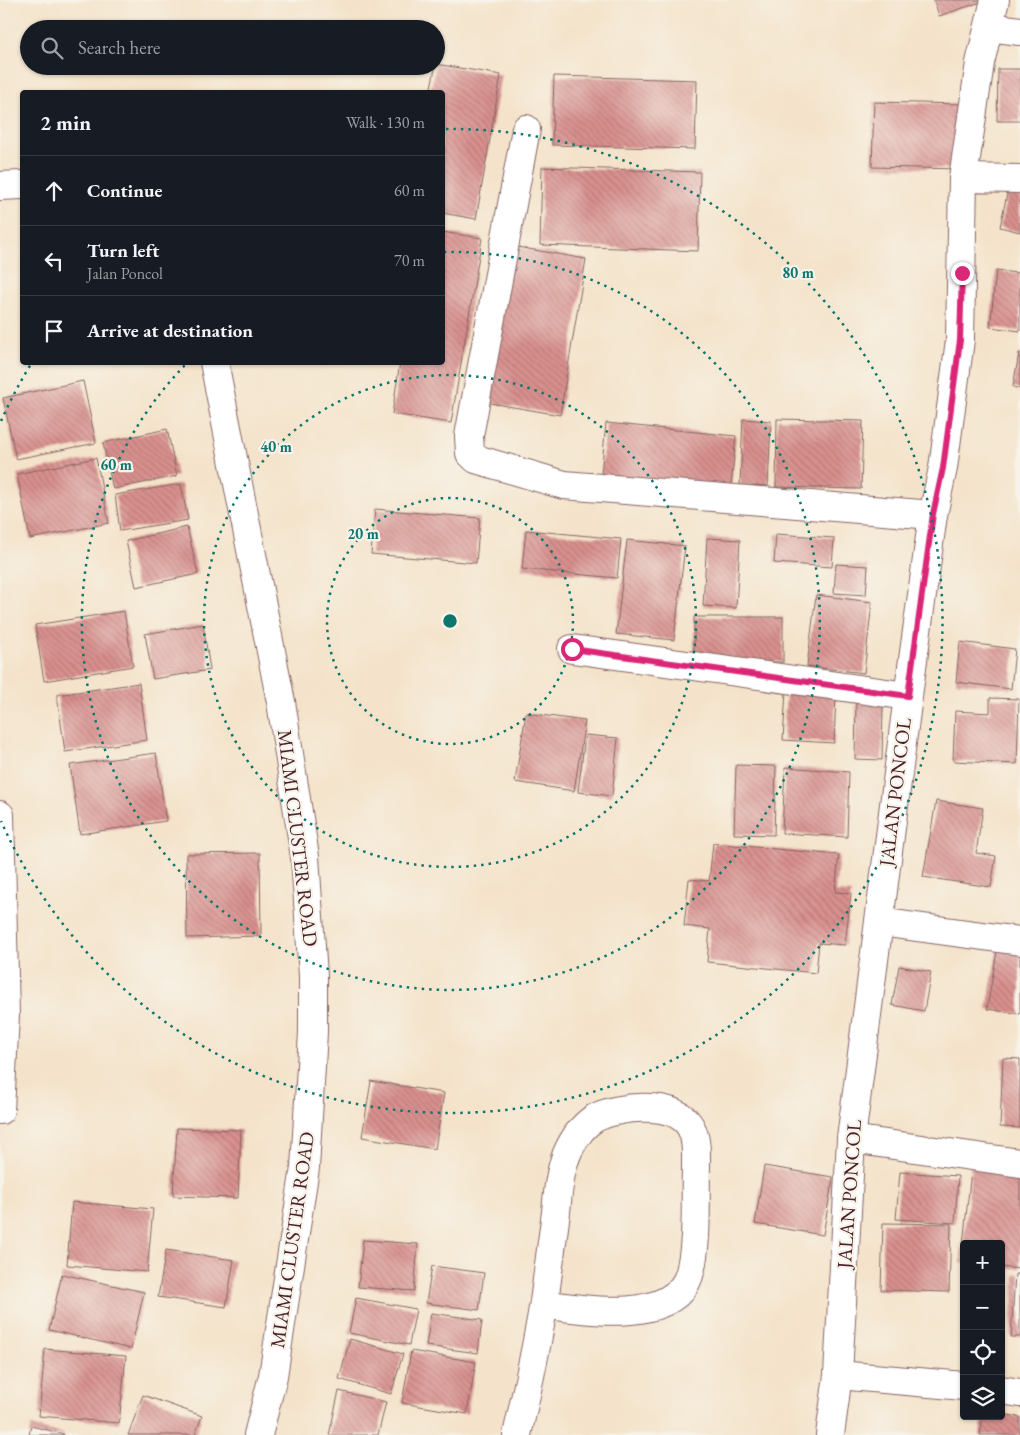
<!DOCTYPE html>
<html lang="en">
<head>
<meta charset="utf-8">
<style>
	body { margin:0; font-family:"EB Garamond",serif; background:#20242c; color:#f1f3f6 }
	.controls { position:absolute; right:15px; bottom:15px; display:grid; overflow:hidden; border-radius:5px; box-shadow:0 1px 4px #0004 }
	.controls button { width:45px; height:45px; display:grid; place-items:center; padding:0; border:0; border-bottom:1px solid #363941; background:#171b24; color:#f1f3f6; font:25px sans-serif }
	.stop { position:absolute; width:15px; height:15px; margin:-11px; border:4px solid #db2777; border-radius:50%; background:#fff }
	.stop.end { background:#db2777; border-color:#fff; box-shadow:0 1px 5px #0008 }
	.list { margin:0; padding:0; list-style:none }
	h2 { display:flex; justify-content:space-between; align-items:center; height:65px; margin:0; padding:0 20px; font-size:21px }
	h2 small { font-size:16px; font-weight:400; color:#9ea1a6 }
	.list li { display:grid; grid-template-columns:32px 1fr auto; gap:15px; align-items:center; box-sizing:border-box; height:70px; padding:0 20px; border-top:1px solid #363941 }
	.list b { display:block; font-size:19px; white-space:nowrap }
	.list p { margin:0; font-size:16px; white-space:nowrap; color:#9ea1a6 }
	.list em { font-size:16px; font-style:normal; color:#9ea1a6 }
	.icon { flex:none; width:28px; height:28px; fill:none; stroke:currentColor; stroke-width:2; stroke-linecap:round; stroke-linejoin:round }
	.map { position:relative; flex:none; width:1020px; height:1435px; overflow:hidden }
	.search { position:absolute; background:#171b24; box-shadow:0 1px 4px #0004; left:20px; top:20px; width:425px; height:55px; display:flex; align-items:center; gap:12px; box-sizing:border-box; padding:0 18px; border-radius:28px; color:#9ea1a6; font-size:19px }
	.panel { position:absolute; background:#171b24; box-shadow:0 1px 4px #0004; left:20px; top:90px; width:425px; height:275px; border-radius:5px }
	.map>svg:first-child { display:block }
</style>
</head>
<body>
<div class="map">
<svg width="1020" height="1435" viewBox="0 0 1020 1435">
	<defs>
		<pattern id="building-back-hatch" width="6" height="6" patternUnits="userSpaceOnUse" patternTransform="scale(1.25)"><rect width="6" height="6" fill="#d9918f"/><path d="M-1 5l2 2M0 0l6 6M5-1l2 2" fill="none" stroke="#b27675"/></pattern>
	</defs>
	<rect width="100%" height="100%" fill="#f7f3e8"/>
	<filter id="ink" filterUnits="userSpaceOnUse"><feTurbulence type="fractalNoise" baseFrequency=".02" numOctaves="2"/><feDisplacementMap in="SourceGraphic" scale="10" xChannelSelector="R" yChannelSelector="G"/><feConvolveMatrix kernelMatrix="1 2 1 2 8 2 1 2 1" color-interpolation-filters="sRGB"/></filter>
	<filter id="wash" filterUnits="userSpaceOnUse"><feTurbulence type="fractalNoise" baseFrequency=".0096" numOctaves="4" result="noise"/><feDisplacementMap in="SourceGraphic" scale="20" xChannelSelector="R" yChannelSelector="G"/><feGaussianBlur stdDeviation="1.12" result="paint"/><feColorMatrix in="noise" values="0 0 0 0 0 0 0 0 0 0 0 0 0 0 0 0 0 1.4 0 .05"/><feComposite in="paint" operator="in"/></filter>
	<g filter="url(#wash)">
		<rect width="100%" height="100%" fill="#f4e3ca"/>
		<g id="blocks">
			<g fill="url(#building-back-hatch)">
				<path d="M934 0H981V2L939 16Z"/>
				<path d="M436 64 501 75 476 219 442 213V92H430Z"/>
				<path d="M998 69H1020V121H997Z"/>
				<path d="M554 76 697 80 695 149 552 145Z"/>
				<path d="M874 102 962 104 961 169 872 167Z"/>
				<path d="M542 167 700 172 698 251 540 245Z"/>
				<path d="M1010 180 1020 183V232L1000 227Z"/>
				<path d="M442 232 482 238 451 423 392 414 400 362H442Z"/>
				<path d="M511 246 586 259 560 415 484 402Z"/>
				<path d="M996 271 1020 273V331L990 327Z"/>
				<path d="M1019 353H1020V389L1013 387Z"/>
				<path d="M83 381 96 443 16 459 3 398Z"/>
				<path d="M743 419 771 421 768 486 740 485Z"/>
				<path d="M777 419 863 421 861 489 776 487Z"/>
				<path d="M606 423 736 436 731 487 601 475Z"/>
				<path d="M167 429 177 476 113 489 103 443Z"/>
				<path d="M96 458 109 523 30 539 17 474Z"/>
				<path d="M181 484 188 520 120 531 115 495Z"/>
				<path d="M375 509 480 518 476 563 371 554Z"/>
				<path d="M187 527 198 574 136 587 126 541Z"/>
				<path d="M526 530 621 539 617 578 522 569Z"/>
				<path d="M776 534 834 538 832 567 774 563Z"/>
				<path d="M707 538 740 540 736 608 703 606Z"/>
				<path d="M627 540 685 546 674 640 616 634Z"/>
				<path d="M836 564 868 566 866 595 834 593Z"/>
				<path d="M816 595 872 602 864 673 807 666Z"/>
				<path d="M124 611 133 666 44 681 35 625Z"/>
				<rect x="694" y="617" width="89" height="45"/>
				<path d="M203 624 210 670 153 679 145 634Z"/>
				<path d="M960 642 1015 649 1011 689 956 682Z"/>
				<path d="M139 683 147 740 65 752 57 695Z"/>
				<path d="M786 691 836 694 834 743 783 740Z"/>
				<path d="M990 698 1019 699 1017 764 953 761 955 711 990 713Z"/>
				<path d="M856 702H883L882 760 855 759Z"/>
				<path d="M526 713 585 721 574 791 515 782Z"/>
				<path d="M585 735 618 738 612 796 578 792Z"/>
				<path d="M156 753 166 821 80 834 70 765Z"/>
				<path d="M736 765 776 766 774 835 734 834Z"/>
				<path d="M785 767 849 772 847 837 782 833Z"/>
				<path d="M936 801 983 808 976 853 996 856 991 887 923 877Z"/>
				<path d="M713 843 839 855 835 892 851 893 845 945 819 943 816 973 707 962 710 929 684 926 689 879 709 881Z"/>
				<path d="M260 853 261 936 187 938 186 854Z"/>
				<path d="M998 945 1020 948V1014L987 1009Z"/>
				<path d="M899 966 931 972 924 1011 892 1005Z"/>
				<path d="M1003 1058 1020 1059V1128L1000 1127Z"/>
				<path d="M371 1081 444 1093 435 1149 362 1137Z"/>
				<path d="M177 1128 241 1130 238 1198 173 1196Z"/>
				<path d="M972 1162 1020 1167V1269L1001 1267V1244H963Z"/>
				<path d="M764 1166 833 1177 823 1235 755 1224Z"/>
				<path d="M900 1172 958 1176 955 1223 896 1219Z"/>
				<path d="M72 1202 153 1209 147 1272 67 1265Z"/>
				<path d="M883 1223 951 1224 949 1292 881 1290Z"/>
				<path d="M363 1240 418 1244 414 1291 358 1287Z"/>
				<path d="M962 1249H964V1263H961Z"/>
				<path d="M166 1250 234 1260 226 1307 158 1297Z"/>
				<path d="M432 1266 484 1273 479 1310 426 1303Z"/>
				<path d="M62 1274 144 1292 131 1349 49 1330Z"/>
				<path d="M1015 1274H1020V1337H1011Z"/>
				<path d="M356 1298 416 1309 409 1345 349 1333Z"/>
				<path d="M431 1313 482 1320 478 1353 426 1346Z"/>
				<path d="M350 1339 403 1354 391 1394 339 1379Z"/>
				<path d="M45 1349 126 1356 119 1423 39 1416Z"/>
				<path d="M411 1351 476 1362 467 1414 402 1403Z"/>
				<path d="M339 1391 386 1402 378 1435H329Z"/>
				<path d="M143 1395 202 1416 195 1435H128Z"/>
				<path d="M1001 1414 1020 1417V1435H980L983 1416H1001Z"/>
				<path d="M31 1426 64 1434V1435H29Z"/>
			</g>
		</g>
	</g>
	<g filter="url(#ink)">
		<use href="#blocks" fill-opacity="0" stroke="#866463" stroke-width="1"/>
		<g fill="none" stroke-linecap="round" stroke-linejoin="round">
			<defs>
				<g id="minor">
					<path d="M989 27 1020 31"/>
					<path d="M526 129 469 436 470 453 476 459 564 485 933 515"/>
					<path d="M963 178 980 63 995 0"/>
					<path d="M0 186 22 185"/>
					<path d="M214 362 281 702 305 857 313 976V1032L305 1168 273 1376 258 1435"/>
					<path d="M572 649 908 696"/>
					<path d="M0 815 5 1015 0 1110"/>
					<path d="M879 922 1020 941"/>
					<path d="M851 1139 1020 1163"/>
					<path d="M838 1375 964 1386"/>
					<path d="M1001 1390 1020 1393"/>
					<path d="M517 1435C527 1391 537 1346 544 1302 548 1272 552 1242 556 1212 558 1191 560 1168 569 1149 575 1137 583 1125 595 1118 618 1106 674 1100 690 1126 697 1138 696 1153 696 1167 695 1201 698 1239 690 1272 676 1326 582 1310 544 1304"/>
					<path d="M830 1435 838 1375 851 1139 908 696 933 515 943 468 960 340 963 178 1020 179"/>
				</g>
			</defs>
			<use href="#minor" stroke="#866463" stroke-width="30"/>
			<use href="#minor" stroke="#fff" stroke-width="28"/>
		</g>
	</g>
	<g fill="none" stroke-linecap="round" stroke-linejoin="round" filter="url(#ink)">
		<path stroke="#db2777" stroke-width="6" d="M572 649 908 696 933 514 943 468 960 340 962 273"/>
	</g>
	<g fill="none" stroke="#0f766e" stroke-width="2.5" stroke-dasharray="2.5 5">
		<circle cx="450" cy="621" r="123"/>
		<circle cx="450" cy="621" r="246"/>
		<path d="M444 252A369 369 0 1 1 185 365"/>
		<path d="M1 421A492 492 0 0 1 31 364M446 129A492 492 0 1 1 1 821"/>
	</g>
	<g text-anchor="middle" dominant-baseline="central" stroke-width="4.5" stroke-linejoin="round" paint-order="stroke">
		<g font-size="20" fill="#4a1f2b" stroke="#f7f3e8">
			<text transform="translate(895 792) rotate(-83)">JALAN PONCOL</text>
			<text transform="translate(298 838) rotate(83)">MIAMI CLUSTER ROAD</text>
			<text transform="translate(849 1194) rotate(-86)">JALAN PONCOL</text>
			<text transform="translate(292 1240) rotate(-82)">MIAMI CLUSTER ROAD</text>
		</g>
	</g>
	<circle cx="450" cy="621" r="8" fill="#0f766e" stroke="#f7f3e8" stroke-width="2.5"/>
	<g font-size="15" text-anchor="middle" font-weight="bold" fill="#0f766e" stroke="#f7f3e8" stroke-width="4.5" stroke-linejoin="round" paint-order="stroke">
		<text x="798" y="278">80 m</text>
		<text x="276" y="452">40 m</text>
		<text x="116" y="470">60 m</text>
		<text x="363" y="539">20 m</text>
	</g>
</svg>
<div class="controls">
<button>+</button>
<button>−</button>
<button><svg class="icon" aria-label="locate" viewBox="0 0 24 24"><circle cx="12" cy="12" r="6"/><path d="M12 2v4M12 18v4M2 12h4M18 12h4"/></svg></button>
<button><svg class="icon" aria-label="layers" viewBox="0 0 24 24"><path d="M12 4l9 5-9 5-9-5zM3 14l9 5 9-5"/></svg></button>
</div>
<div class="stop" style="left:572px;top:649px"></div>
<div class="stop end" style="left:962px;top:273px"></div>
<div class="search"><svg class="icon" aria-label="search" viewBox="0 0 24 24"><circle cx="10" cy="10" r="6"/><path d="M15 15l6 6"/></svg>Search here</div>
<section class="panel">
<h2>2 min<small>Walk · 130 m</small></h2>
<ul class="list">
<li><svg class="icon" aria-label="ahead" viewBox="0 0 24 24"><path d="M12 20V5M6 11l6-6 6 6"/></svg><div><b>Continue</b></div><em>60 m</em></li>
<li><svg class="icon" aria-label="left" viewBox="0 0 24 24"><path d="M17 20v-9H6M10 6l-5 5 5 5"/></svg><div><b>Turn left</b><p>Jalan Poncol</p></div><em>70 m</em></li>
<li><svg class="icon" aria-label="arrive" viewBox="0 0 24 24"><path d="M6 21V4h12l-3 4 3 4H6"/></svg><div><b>Arrive at destination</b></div></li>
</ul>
</section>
</div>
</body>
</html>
